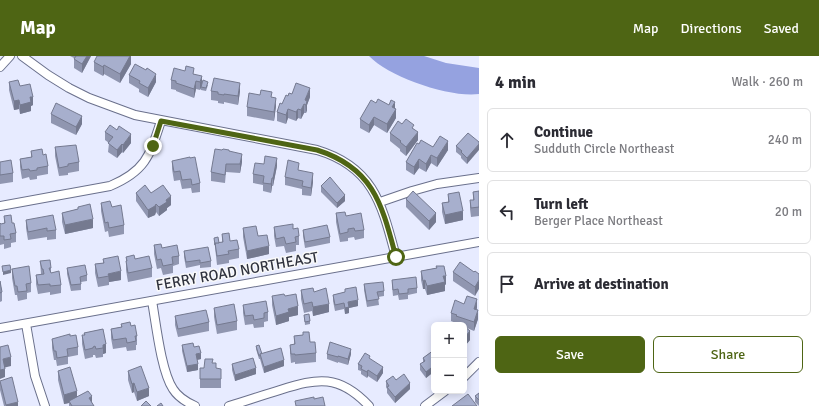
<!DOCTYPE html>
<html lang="en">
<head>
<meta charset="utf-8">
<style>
	body { margin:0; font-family:Signika,sans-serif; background:#f2f2f3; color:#2b2b33 }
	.controls { position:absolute; right:12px; bottom:12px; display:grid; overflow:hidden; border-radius:6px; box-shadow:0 2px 10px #0003 }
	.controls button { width:36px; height:36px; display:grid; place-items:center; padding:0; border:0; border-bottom:1px solid #e1e1e2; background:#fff; color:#2b2b33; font:20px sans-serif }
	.stop { position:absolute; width:12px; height:12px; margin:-9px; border:3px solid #4e6514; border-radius:50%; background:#fff }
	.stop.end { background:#4e6514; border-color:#fff; box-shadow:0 1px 4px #0008 }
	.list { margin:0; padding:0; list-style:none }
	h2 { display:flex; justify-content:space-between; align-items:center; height:52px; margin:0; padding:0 16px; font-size:17px }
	h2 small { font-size:13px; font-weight:400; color:#7c7c81 }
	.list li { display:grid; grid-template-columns:26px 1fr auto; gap:12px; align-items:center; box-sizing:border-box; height:64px; margin:0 8px 8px; padding:0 8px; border:1px solid #e1e1e2; border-radius:6px }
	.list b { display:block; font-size:15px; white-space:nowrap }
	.list p { margin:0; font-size:13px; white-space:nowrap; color:#7c7c81 }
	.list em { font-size:13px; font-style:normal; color:#7c7c81 }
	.actions { display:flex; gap:8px; padding:12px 16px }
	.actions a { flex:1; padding:9px 0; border:1px solid #4e6514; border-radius:6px; text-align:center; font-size:14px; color:#4e6514 }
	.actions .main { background:#4e6514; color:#fff }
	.icon { flex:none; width:22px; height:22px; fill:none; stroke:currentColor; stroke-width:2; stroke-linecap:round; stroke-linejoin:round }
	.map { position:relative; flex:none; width:479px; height:350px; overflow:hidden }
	header { display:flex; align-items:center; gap:24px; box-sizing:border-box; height:56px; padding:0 20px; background:#4e6514; color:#fff }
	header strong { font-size:19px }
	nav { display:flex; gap:22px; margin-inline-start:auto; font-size:14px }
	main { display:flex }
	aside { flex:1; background:#fff }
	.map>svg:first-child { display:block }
</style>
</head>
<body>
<header>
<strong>Map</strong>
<nav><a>Map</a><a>Directions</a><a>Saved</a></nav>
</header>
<main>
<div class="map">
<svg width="479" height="350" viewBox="0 0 479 350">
	<rect width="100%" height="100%" fill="#e7ebff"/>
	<path fill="#95a2e0" d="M369 0H424L446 7 479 12V38C450 42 389 21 369 0Z"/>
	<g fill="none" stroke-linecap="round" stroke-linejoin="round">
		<defs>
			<g id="minor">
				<path d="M22 0 48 19 69 32 89 42 135 59 317 94C374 111 382 149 396 201"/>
				<path d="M0 11 10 0"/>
				<path d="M380 146 412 135 437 128 479 122"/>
				<path d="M0 150 110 130C146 115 150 99 161 65"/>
				<path d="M152 245C156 267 161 315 173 333 178 341 186 346 195 350"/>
				<path d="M26 268 35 320 45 350"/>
				<path d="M0 272 479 186"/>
				<path d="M464 321 479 306"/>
				<path d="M229 350C246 345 263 339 280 334 318 322 339 318 369 350"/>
				<path d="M425 350 445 335"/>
			</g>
		</defs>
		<use href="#minor" stroke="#6a708c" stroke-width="10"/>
		<use href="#minor" stroke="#fff" stroke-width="8"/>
	</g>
	<g fill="#9096b0">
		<path d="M70 0H91L82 17 74 12V2Z"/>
		<path d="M131 0V8L120 27 104 18 103 20 94 15V6Z"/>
		<path d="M194 18 202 28 208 29 206 35 201 34V32L200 34 196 33 194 42 176 35V34L171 33V24Z"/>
		<path d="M129 19 156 26 148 41 139 36V33L129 27Z"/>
		<path d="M9 26 20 30 33 49 31 50V55L20 58 19 53 14 54 9 34Z"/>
		<path d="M211 35H240L238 49 224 46V48L218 47V45L211 44Z"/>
		<path d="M292 38 310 41 307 49V54L306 57H304L301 63 298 62 296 65 288 62 286 68 277 65V56L288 40Z"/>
		<path d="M272 41 276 50 274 65 247 60V51Z"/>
		<path d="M376 47 395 53 396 62 387 77 374 69 369 77 360 72V63Z"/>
		<path d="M51 58 82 68 76 79 51 67Z"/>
		<path d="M402 68 414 73 418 84 406 100 400 95V93L390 85V77Z"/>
		<path d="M105 76 131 87 123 97 122 96 117 102 108 96 109 87 105 84Z"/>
		<path d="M479 86 467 108 461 102V100L456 96V90Z"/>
		<path d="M419 88 448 94 437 111 431 107 426 116 419 112 414 119 406 114V106Z"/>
		<path d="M55 91 79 106V115L68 117V119L59 120 55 100Z"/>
		<path d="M31 95 43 99 48 110V118L37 120V123L30 124 29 121 22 123 20 111V103L31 101Z"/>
		<path d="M229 95 242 106 240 117 226 116 225 127 211 125V116Z"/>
		<path d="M172 105 200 127V136L192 137 191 132 182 133 180 124 174 125 172 113Z"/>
		<path d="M0 106 13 117V126L0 128Z"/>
		<path d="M277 110 273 130H272L271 137 263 135V129L253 127V118Z"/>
		<path d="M299 114 313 126 311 140 302 139V133L285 129V121Z"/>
		<path d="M321 130 345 145 337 152 321 136Z"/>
		<path d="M479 135V160L471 161 470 153V144H473V136Z"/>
		<path d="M136 137H151L171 149 167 152V154L159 160 156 156 155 159 148 162 136 145Z"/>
		<path d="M448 138 463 164 445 168 442 156V147L448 146Z"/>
		<path d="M406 143 436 166 429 174 406 151Z"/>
		<path d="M101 147 112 151 124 169V178L109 181 108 175 105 176 101 155Z"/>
		<path d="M78 151 93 172 65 178 62 166V157L78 153Z"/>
		<path d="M336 157 346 160 364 174V182L355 184 354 181 348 182V185L340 186 336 166Z"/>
		<path d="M4 160 12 167 16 177V186L11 187V191L4 193V188L0 189V167L1 168 4 167Z"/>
		<path d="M26 164 56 174V183L47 184V181L28 184 26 172Z"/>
		<path d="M274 171 293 173 299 180V189H296V195L286 197 284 190 276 191 274 180Z"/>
		<path d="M243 172 258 180 269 198 247 203 243 181Z"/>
		<path d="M303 174 330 181V187L305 192 303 180Z"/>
		<path d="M222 178 239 193V202L229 204V207L217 209 214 182 219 187 222 186Z"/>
		<path d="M154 189 179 200V208L173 210V217L163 219 161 212 157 213 154 198Z"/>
		<path d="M184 195 211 205V211L200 212V209L186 212 184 201Z"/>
		<path d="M126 201 135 203 152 212V221L128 226 126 214Z"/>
		<path d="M103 203 121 224 109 226V229L98 231 95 217V208L103 207Z"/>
		<path d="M40 205 51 212V217L61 229V237L50 239V236L38 238 36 228V219L41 218Z"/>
		<path d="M436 210 446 228 445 229V235L427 239 425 233H423L421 224V215L436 212Z"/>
		<path d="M67 212 87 219V225L81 226V234L71 235 67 218Z"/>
		<path d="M12 213 31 227V236L27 237V243L18 245 17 239H15L12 222Z"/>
		<path d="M453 216H474L479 218 475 240 453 225Z"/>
		<path d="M392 224 417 232V237L408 239V243L399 244 398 239 393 240 392 230Z"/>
		<path d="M0 225 2 236V245L0 246Z"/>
		<path d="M364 228 384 235V240L378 241 379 249 367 251 364 234Z"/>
		<path d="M345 233 358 250 349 252V257L345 258 344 253 335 255 333 245V239L345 236Z"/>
		<path d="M301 234 314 236 329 256 313 260 312 255 304 257 301 243Z"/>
		<path d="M272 240H285L298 259 289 261V265L276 269 272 249Z"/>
		<path d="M243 249 268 256V265L264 266V271L254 272 253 268 245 269 243 257Z"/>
		<path d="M214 252 237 265V274L217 278 214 261Z"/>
		<path d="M477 252 476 254 478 263 474 275 467 272 470 284 464 291V269H456V267L451 265V257Z"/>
		<path d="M304 259 310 265V268L305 269Z"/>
		<path d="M175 260 209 266V275L178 281 175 269Z"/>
		<path d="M121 268 131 270 137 280V289H136V294L127 295 126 291 113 293 111 282V273L121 271Z"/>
		<path d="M103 273 106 297 103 298V301L96 302 95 299H93V301L85 303 82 288V279H84V277Z"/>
		<path d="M303 276 310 286 316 297V306L295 308V306L291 307 290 297V289L294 288V280L303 279Z"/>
		<path d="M70 280 78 291V299L68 301V308L57 310 56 304H54L52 292V283Z"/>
		<path d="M182 289 194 291 201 303 197 304 198 314 187 316 182 295Z"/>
		<path d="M256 290 262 298 284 310 264 317 260 303H259L256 293Z"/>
		<path d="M434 294V318L432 320 431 318 426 322 420 314V308L423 306V302Z"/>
		<path d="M327 298H351L348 309 338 306V307L327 303Z"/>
		<path d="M370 303 383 317 377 326 368 320 367 322 361 318V315L358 314V308Z"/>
		<path d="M213 307 216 312 221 313V332H200V312H204Z"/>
		<path d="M232 308 256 318 235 325 232 314Z"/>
		<path d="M58 315 77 340 92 347 94 350H69V347L64 348 58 324Z"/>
		<path d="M128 315 149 340 137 345 134 336 132 337 128 324Z"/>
		<path d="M0 325 18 350H4L0 334Z"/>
		<path d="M386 325 410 333 395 347 387 337V333L386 331Z"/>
		<path d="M479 334V350L475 346V340L479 337Z"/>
	</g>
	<g fill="#757a90">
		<path d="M87 0H91L82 17V8Z"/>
		<path d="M130 0H131V8L120 27V18Z"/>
		<path d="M104 9V18L103 20V11Z"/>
		<path d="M156 18V26L148 41V32Z"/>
		<path d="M202 20V29L200 34V26Z"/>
		<path d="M196 25V33L194 42V33Z"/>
		<path d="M240 27V35L238 49V40Z"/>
		<path d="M310 32V41L307 49V54L306 57 305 44Z"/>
		<path d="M30 41H33V49L31 50V55L20 58V49Z"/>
		<path d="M276 42V50L274 65V56Z"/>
		<path d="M19 44V53L14 54V45Z"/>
		<path d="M395 46V55L392 51Z"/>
		<path d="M304 48V57L301 63V54Z"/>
		<path d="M288 53V62L286 68V59Z"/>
		<path d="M298 53V62L296 65V56Z"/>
		<path d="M396 53V62L387 77V68Z"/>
		<path d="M82 60V68L76 79V71Z"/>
		<path d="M374 61V69L369 77V69Z"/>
		<path d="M418 76V84L406 100V91Z"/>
		<path d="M131 78V87L123 97V89Z"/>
		<path d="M448 85V94L437 111V102Z"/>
		<path d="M122 88V96L117 102V94Z"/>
		<path d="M479 88V94L467 108V102Z"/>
		<path d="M242 98V106L240 117V108Z"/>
		<path d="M431 99V107L426 116V108Z"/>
		<path d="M277 102V110L273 130V122Z"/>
		<path d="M419 103V112L414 119V111Z"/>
		<path d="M313 117V126L311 140V132Z"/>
		<path d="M272 122V130L271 137V128Z"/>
		<path d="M345 139V145L337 152V147Z"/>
		<path d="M171 140V149L167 152V154L159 160V151L166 144Z"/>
		<path d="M156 148V156L155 159 148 162V154Z"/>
		<path d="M463 155V164L445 168V159Z"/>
		<path d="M436 157V166L429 174V165Z"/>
		<path d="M93 163V172L65 178V169Z"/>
		<path d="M269 190V198L247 203V195Z"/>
		<path d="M11 214V217L3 219V216Z"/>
		<path d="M121 215V224L109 226 108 218Z"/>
		<path d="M443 220H446V228L445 229V235L427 239V230Z"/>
		<path d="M425 224V233H423V225Z"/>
		<path d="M479 224V233L475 240V231Z"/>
		<path d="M477 243V252L474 261V253Z"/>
		<path d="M358 244V250L349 252V257L345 258V252L348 246Z"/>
		<path d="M329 248V256L313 260V251Z"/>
		<path d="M298 250V259L289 261V265L276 269V260L288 253Z"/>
		<path d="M478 254V263L474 275V266Z"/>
		<path d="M470 275V284L464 291V282Z"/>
		<path d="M106 288V297L103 298V289Z"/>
		<path d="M351 293V298L348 309V303Z"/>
		<path d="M201 297V303L196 304V298Z"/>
		<path d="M11 301V310L3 312V303Z"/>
		<path d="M284 304V310L264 317V311Z"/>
		<path d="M198 308V314L187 316V310Z"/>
		<path d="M383 311V317L377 326V320Z"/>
		<path d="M256 312V318L235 325V319Z"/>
		<path d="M431 312V318L426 322V316Z"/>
		<path d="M434 312V318L432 320V314Z"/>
		<path d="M5 313V321L0 323V314Z"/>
		<path d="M368 314V320L367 322V316Z"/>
		<path d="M134 327V336L132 337V328Z"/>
		<path d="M410 327V333L395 347V341Z"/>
		<path d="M149 332V340L137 345V336Z"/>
		<path d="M77 335V344L69 345V347L64 348V339Z"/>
		<path d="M92 340V349L89 342Z"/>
		<path d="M18 346V350H6V349Z"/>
	</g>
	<g fill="#a7afcd" stroke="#757a90">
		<path d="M76 0H87L82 8 74 3Z"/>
		<path d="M97 0H130L120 18 104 9 103 11 94 6Z"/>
		<path d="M135 8 146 14 147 12 156 18 148 32 139 27 140 25 129 19Z"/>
		<path d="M186 10 194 12 193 18 202 20 200 26 196 25 194 33 176 27V25L171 24 174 12 185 15Z"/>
		<path d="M214 22 240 27 238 40 224 38V39L218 38V36L211 35Z"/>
		<path d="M18 24 20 30 30 28 33 41H30L31 46 20 49 19 44 14 45 9 26Z"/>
		<path d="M203 24 208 26 206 32 201 31Z"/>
		<path d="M296 27 310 32 305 44 307 45 306 49 304 48 301 54 298 53 296 56 288 53 286 59 277 56 280 47 282 48 286 39 288 40 289 37 292 38Z"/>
		<path d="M261 34 272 36 271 41 276 42 274 56 247 51 249 37 260 39Z"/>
		<path d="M378 43 389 49 391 44 395 46 392 51 396 53 387 68 374 61 369 69 360 63 371 44 376 47Z"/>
		<path d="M56 47 82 60 76 71 51 58Z"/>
		<path d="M406 63 414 69 412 72 418 76 406 91 400 86 401 85 390 77 398 65 402 68Z"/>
		<path d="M110 69 117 74 119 70 131 78 123 89 122 88 117 94 108 87 113 81 105 76Z"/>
		<path d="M468 77 479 86V88L467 102 461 96 462 95 456 90Z"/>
		<path d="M440 80 448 85 437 102 431 99 426 108 419 103 414 111 406 106 417 87 419 88 421 84 433 91Z"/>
		<path d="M76 89 79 106 68 108V110L59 112 55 91Z"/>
		<path d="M42 93 43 99 46 98 48 110 37 112V114L30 115 29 113 22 114 20 103 32 101 31 95Z"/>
		<path d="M215 93 222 94 223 93 229 94V95L242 98 240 108H226L225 119 211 116Z"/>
		<path d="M265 100 277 102 273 122H272L271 128 263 127 264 120 253 118 255 107 264 108Z"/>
		<path d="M190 101V102L195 101 200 127 192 129 191 123 182 124 180 115 174 116 172 105Z"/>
		<path d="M11 104 13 117 0 119V106Z"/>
		<path d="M288 104 299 107 298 114 313 117 311 132 302 130 303 125 285 121Z"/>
		<path d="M330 121 345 139 337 147 321 130Z"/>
		<path d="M145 129 151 137 163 129 171 140 166 144 167 146 159 151 156 148 155 150 148 154 136 137Z"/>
		<path d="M413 135 436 157 429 165 406 143Z"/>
		<path d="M479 135V151L471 152 470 144H474L473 136Z"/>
		<path d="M459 136 463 155 445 159 442 147 449 146 448 138Z"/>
		<path d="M110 145 112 151 121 149 124 169 109 172 108 166 105 167 101 147Z"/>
		<path d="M90 148 93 163 65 169 62 157 78 153V151Z"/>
		<path d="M345 156 346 160 361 157 364 174 355 175 354 172 348 173V176L340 178 336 157Z"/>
		<path d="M11 159 12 167H14L16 177 10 178 11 183 4 184V180H0V167L1 168 5 167 4 160Z"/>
		<path d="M53 159 56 174 47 175V172L28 176 26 164Z"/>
		<path d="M293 168V173L298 172 299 180 295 181 296 186 286 188 284 181 276 183 274 171Z"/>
		<path d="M327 169 330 181 305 186 303 174Z"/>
		<path d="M256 170 258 180 267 179 269 190 247 195 243 172Z"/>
		<path d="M229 177 230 185 237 184 239 193 228 195 229 198 217 200 215 187 223 186 222 178Z"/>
		<path d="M218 181 219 187H215V189L214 182Z"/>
		<path d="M161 188 162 192 177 189 179 200 172 201 173 208 163 210 161 203 157 204 154 189Z"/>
		<path d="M208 191 211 205 200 207V204L186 206 184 195Z"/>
		<path d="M134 199 135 203 149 200 152 212 128 217 126 205H127L126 201Z"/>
		<path d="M118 200 121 215 108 218 109 220 98 222 95 208 104 207 103 203Z"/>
		<path d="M50 204 51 212H49L51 217 59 215 61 229 50 230V228L38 229 36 219 44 218 43 213H42L40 205Z"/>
		<path d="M460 206 474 216 475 215 479 218V224L475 231 453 216Z"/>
		<path d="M10 209 11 214 3 216 2 210Z"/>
		<path d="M85 209 87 219 80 221 81 228 71 229 67 212Z"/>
		<path d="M29 210 31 227 26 228 27 235 18 236 17 230H15L12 213Z"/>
		<path d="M436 210H444L446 220H443L445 226 427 230 425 224 423 225 421 215 437 212Z"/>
		<path d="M416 221 417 232 408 233V237L399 238 398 233 393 234 392 224Z"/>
		<path d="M0 225 2 236 0 237Z"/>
		<path d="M383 226 384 235 377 236 379 243 367 245 364 228Z"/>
		<path d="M356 231 358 244 348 246 349 251 345 252 344 247 335 249 333 239 345 236V233Z"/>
		<path d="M313 232 314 236 326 232 329 248 313 251 312 246 304 248 301 234Z"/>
		<path d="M284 238 285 240 296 238 298 250 288 253 289 256 276 260 272 240Z"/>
		<path d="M467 240 477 243 474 253 478 254 474 266 456 260 457 259 451 257 455 244 464 248Z"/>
		<path d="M266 245 268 256 264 257V262L254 264 253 259 245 260 243 249Z"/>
		<path d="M234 248 237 265 217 269 214 252Z"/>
		<path d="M206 254 209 266 178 273 175 260Z"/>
		<path d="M309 258 310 265 305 266 304 259Z"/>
		<path d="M130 266 131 270 135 269 137 280H135L136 285 127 287 126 282 113 284 111 273 122 271 121 268Z"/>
		<path d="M461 267 463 269H458Z"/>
		<path d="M464 270 470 275 464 282Z"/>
		<path d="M103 273 106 288 103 289V292L96 293 95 290 93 291V292L85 294 82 279H85L84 277Z"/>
		<path d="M303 276H309L310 286H315L316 297 295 299V298H291L290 289 295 288 294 280 303 279Z"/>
		<path d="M70 278V280L76 279 78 291 67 293 68 300 57 302 56 295H54L52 283Z"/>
		<path d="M330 286 351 293 348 303 338 300V301L327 298Z"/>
		<path d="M193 287 194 291 199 290 201 297 196 298 198 308 187 310 182 289Z"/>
		<path d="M8 289 11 301 3 303 5 313 0 314V291Z"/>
		<path d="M259 289 262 298H260V300H259L256 290Z"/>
		<path d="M281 292 284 304 264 311 260 298Z"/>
		<path d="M434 294V312L432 314 431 312 426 316 420 308 425 305 423 302Z"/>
		<path d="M365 297 370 300 369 302 383 311 377 320 368 314 367 316 361 313 362 310 358 308Z"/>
		<path d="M253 302 256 312 235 319 232 308Z"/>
		<path d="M205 303H213L212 307H216V312L221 313V323H200V312H204Z"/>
		<path d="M141 310 149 332 137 336 134 327 132 328 128 315Z"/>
		<path d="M70 311 77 335 64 339 58 315Z"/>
		<path d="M404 318 410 327 395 341 387 331 389 330 386 325 393 320 396 324Z"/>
		<path d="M12 321 18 346 6 349 0 325Z"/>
		<path d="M88 335 92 340 89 342 94 350H72L69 345Z"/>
		<path d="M479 337V344L475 340Z"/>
		<path d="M468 338 477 350H452Z"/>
		<path d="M314 341V343L323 341 325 350H296L295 345Z"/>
		<path d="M146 345 151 350H141Z"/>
		<path d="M161 347 163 350H157Z"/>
	</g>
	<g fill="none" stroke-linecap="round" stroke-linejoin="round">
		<path stroke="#4e6514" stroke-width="5" d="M153 90 161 65 317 94C374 112 382 149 396 201"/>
	</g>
	<g text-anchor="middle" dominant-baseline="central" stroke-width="3" stroke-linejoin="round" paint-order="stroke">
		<g font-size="15" fill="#2f323e" stroke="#f9f9f9">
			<text transform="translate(237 215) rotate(-10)">FERRY ROAD NORTHEAST</text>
		</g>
	</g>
</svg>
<div class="controls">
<button>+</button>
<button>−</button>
</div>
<div class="stop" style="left:396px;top:201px"></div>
<div class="stop end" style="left:153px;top:90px"></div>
</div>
<aside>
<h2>4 min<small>Walk · 260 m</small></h2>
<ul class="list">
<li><svg class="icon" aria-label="ahead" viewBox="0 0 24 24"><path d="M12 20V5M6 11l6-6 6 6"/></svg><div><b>Continue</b><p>Sudduth Circle Northeast</p></div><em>240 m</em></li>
<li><svg class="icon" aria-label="left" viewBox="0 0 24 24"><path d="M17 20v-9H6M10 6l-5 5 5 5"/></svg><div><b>Turn left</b><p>Berger Place Northeast</p></div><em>20 m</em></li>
<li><svg class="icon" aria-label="arrive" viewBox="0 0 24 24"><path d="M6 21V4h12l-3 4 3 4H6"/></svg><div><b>Arrive at destination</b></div></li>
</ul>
<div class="actions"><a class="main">Save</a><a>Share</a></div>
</aside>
</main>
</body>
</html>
